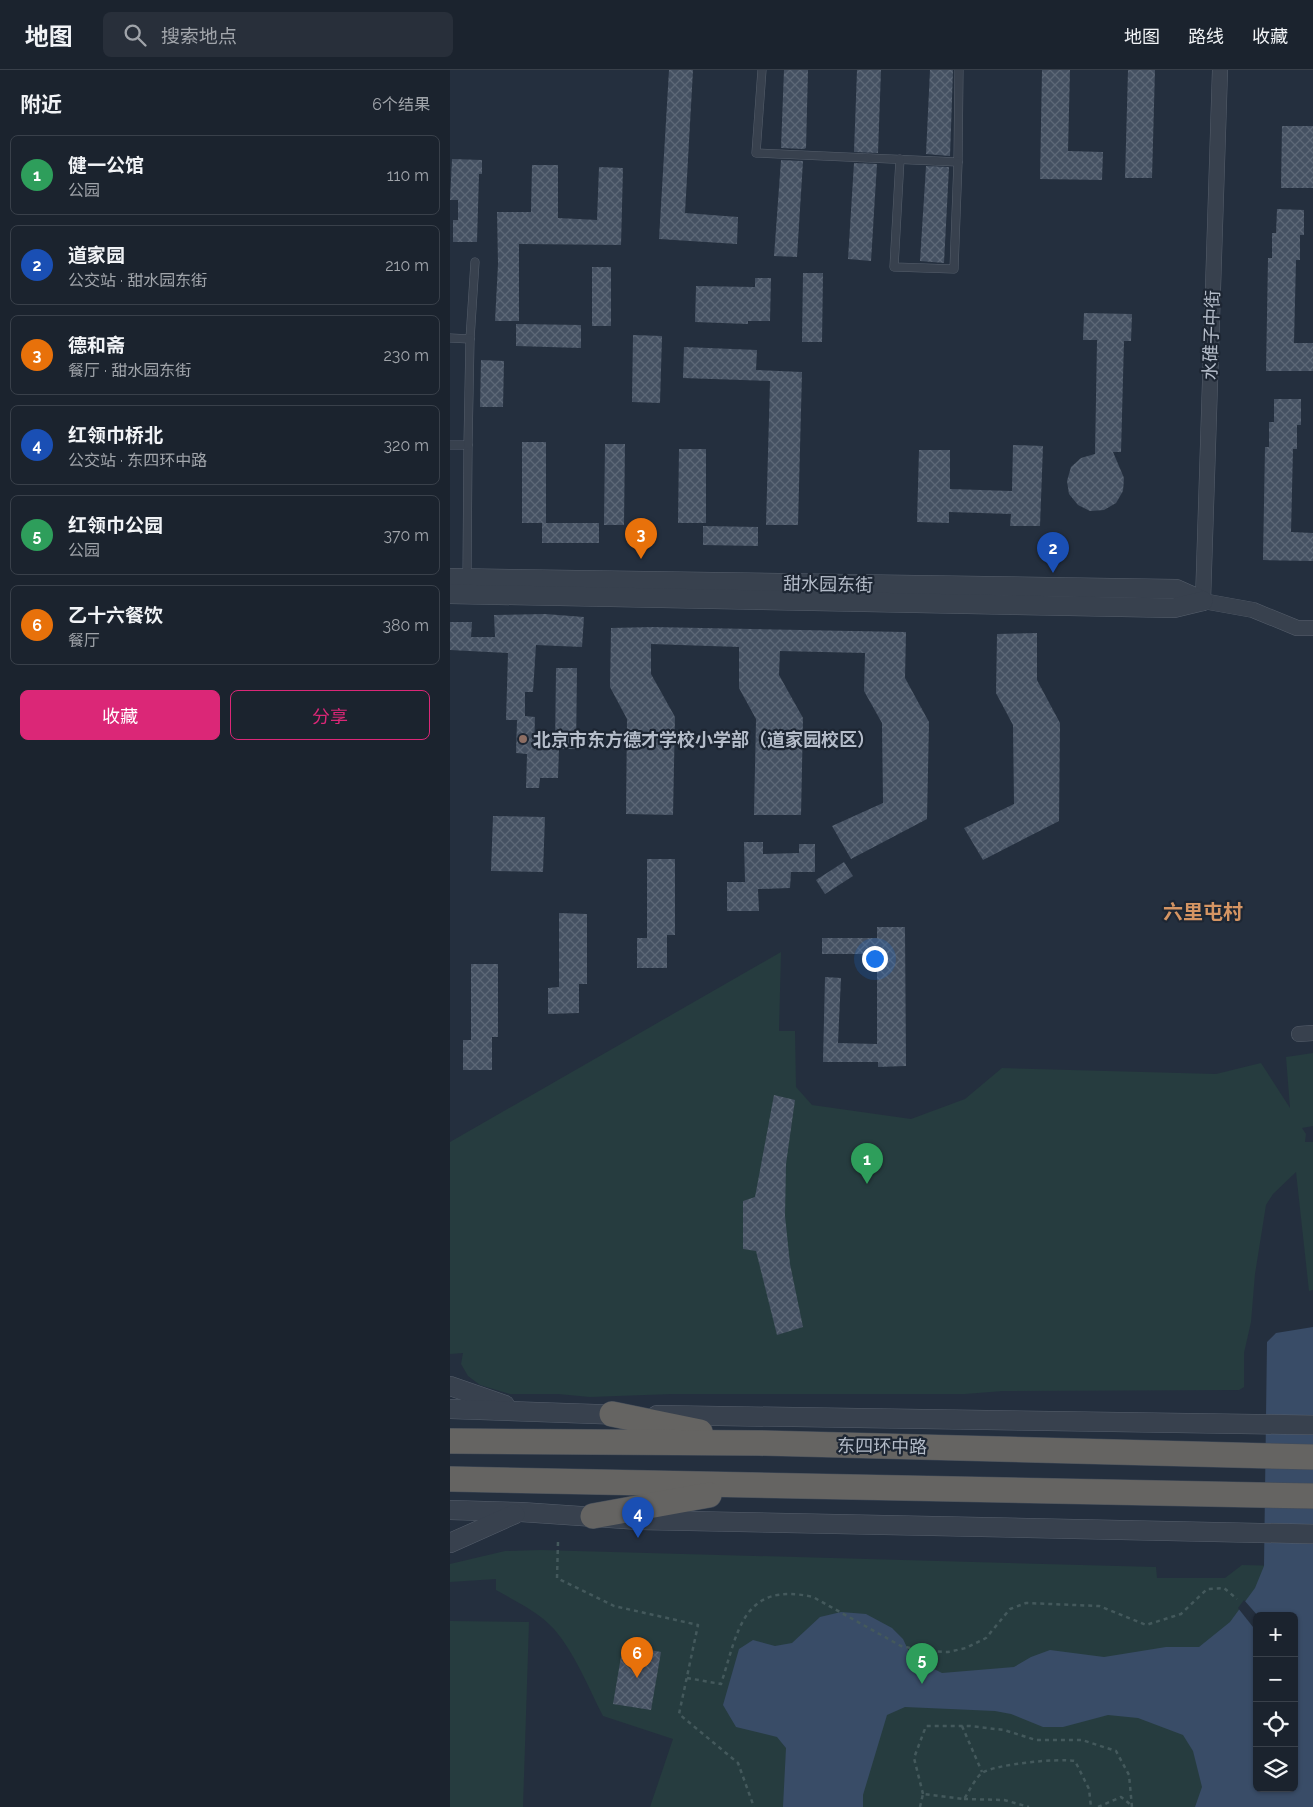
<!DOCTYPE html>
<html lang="zh">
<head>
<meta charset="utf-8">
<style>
	body { margin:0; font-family:Raleway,"Noto Sans SC",sans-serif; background:#282f3a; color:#f1f3f6 }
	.controls { position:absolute; right:15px; bottom:15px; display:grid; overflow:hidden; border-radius:8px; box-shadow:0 1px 4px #0004 }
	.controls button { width:45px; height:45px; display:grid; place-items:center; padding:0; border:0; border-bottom:1px solid #39404a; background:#1b232e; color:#f1f3f6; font:25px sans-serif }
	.you { position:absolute; left:424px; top:888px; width:18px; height:18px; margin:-12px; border:4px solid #fff; border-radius:50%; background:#1a73e8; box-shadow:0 0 0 8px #1a73e833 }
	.badge { display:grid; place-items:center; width:32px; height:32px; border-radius:50%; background:#db2777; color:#fff; font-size:16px; font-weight:700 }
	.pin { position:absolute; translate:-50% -41px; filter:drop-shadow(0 1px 2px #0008) }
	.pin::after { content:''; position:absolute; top:26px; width:18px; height:15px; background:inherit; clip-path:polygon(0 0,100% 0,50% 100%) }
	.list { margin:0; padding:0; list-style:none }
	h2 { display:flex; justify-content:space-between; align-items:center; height:65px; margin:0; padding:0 20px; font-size:21px }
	h2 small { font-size:16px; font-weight:400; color:#a0a4aa }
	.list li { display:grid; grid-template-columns:32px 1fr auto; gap:15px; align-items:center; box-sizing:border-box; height:80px; margin:0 10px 10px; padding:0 10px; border:1px solid #39404a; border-radius:8px }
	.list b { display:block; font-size:19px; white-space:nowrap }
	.list p { margin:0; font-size:16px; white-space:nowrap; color:#a0a4aa }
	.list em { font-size:16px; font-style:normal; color:#a0a4aa }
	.actions { display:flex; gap:10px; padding:15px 20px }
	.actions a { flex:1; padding:11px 0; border:1px solid #db2777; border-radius:8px; text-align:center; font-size:18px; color:#db2777 }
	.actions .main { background:#db2777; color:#fff }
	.icon { flex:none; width:28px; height:28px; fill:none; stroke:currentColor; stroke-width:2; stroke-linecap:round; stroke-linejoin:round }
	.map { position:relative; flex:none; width:863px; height:1737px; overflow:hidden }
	header { display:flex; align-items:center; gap:30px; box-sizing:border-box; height:70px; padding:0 25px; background:#1b232e; border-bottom:1px solid #39404a }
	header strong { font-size:24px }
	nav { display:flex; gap:28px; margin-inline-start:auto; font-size:18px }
	.search { width:350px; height:45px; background:#282f3a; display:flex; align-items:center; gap:12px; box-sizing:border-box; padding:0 18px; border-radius:8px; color:#a0a4aa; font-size:19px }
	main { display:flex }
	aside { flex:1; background:#1b232e }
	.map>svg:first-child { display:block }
</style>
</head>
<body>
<header>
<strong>地图</strong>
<div class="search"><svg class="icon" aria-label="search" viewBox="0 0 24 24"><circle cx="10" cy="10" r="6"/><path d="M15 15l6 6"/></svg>搜索地点</div>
<nav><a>地图</a><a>路线</a><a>收藏</a></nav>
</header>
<main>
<aside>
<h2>附近<small>6个结果</small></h2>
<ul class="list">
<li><span class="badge" style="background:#2e9e5b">1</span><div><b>健一公馆</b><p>公园</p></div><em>110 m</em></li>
<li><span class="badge" style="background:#1a4fb4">2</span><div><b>道家园</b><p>公交站 · 甜水园东街</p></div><em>210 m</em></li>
<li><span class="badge" style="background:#e8710a">3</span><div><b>德和斋</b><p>餐厅 · 甜水园东街</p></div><em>230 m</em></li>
<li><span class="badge" style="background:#1a4fb4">4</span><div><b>红领巾桥北</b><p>公交站 · 东四环中路</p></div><em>320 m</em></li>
<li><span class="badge" style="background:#2e9e5b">5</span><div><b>红领巾公园</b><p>公园</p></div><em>370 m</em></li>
<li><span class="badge" style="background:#e8710a">6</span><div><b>乙十六餐饮</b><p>餐厅</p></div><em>380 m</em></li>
</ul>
<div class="actions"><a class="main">收藏</a><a>分享</a></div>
</aside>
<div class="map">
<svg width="863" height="1737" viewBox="0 0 863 1737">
	<defs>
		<pattern id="building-cross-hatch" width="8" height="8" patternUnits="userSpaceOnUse" patternTransform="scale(1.25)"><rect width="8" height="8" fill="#455162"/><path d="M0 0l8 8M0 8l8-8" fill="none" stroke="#5d6877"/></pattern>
	</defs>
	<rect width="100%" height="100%" fill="#242f3e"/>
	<g fill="#263c3f" fill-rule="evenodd">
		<path d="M331 882 329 961H345L346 1017 362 1035 461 1049 515 1029 552 998 766 1004 811 993 840 1038 836 987 863 983V1056L852 1058 856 1064 855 1072H863V1220L859 1221 846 1102 823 1124 816 1135 805 1204 801 1252 794 1283V1317L789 1320 553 1321 515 1324H222L140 1327 108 1324H60L30 1315 18 1306 11 1294 13 1283 0 1284V1072Z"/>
		<path d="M91 1480 706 1497 707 1508H775L792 1495 863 1497V1737H200L223 1669 153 1646C138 1617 125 1583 104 1559 89 1542 65 1531 46 1520V1509L0 1512V1494L55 1481ZM807 1546H844V1718H807Z"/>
		<path d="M0 1551 79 1552 73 1737H0Z"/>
	</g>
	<path fill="#394c67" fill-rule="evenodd" d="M863 1257V1737H745L752 1717 743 1681 733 1665 688 1648 658 1645 613 1657H593L561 1644 545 1641 455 1637 437 1645 413 1725V1737H333L336 1678 327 1667 286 1657 273 1635 289 1579 303 1570 325 1576 342 1573 370 1547 391 1542 416 1544 442 1558 453 1569 462 1588 492 1603 564 1597 581 1587 600 1580 654 1587 716 1577H749L780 1552 805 1518 814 1496 817 1272 826 1263ZM807 1546H844V1718H807Z"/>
	<path fill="#242f3e" d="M794 1530 808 1546 807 1562 788 1538Z"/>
	<g fill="url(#building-cross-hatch)">
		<path d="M219 0H243L235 143 288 147 287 174 209 169Z"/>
		<path d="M334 0H358L356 78 354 79 331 78Z"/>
		<path d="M407 0H431L428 83 404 82Z"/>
		<path d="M480 0H503L500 86 476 84Z"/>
		<path d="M592 0H620L618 81 653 82 652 110 590 109Z"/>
		<path d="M678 0H705L702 108H675Z"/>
		<path d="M832 56H863V118H831Z"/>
		<path d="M2 89 32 90V104H29L27 172H3V150H8V130H0Z"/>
		<path d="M331 90 353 91 347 187 324 186Z"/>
		<path d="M404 93 427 94 421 191 398 189Z"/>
		<path d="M82 95H108V148L147 150 149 97 173 98 171 175 69 174V251H45L48 194 47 142H81Z"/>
		<path d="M476 96 499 97 494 193 470 191Z"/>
		<path d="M827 139 854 140V165H850V190H846L844 273H863V301H816L818 188H822V163H826Z"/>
		<rect x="142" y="197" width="19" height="59"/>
		<path d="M353 203H373L372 272H352Z"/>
		<path d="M305 208H321L320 251H298V254L245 252 246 216 305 217Z"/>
		<path d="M634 243 682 244 681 271H674L671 382H663L674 408 673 421 666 433 654 440 640 441 628 435 619 424 617 411 621 397 631 388 645 384 647 270H633Z"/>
		<path d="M66 254 131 255V278L66 276Z"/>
		<path d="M183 265 212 266 210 333 182 332Z"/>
		<path d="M234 277 307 280 306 300 352 302 348 455H316L320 311 233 308Z"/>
		<path d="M31 290 54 291 53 337H30Z"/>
		<path d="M824 329H851V355H847V379H843L841 462 863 463V491L813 490 815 377H819V352H824Z"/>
		<path d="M72 372H96V453H149V473H92V453H72Z"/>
		<path d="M155 374H175L174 455H154Z"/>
		<path d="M563 375 593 376 590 456H560L561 444 499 442V453L467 452 469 380H500V419L562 421Z"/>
		<path d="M229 379H256V453H228Z"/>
		<path d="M253 456 308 457V476L253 475Z"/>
		<path d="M95 544 134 547 132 577 86 575 83 622H75V646L85 647 84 679H109L108 708H90L89 718H76L77 684 66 683 67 650H56L58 583 0 580V552H22L21 567H45L44 545Z"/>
		<path d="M203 557 456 562 455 608 479 652 477 749 401 789 382 756 433 733 432 653 414 621 415 583 330 581 329 605 353 648 351 745H304L306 649 289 618V577L201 574V604L225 647 223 745 176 744 177 649 160 617 161 558Z"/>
		<path d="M587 563V610L610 653 609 751 533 790 514 758 564 734 563 655 546 623 547 564Z"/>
		<path d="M106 598H127L126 679H105Z"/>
		<path d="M43 746 95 747 93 802 41 801Z"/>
		<path d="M294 772H313V784L349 783V774H365V802H341L340 818 308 819 309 841H277V812H295Z"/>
		<path d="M197 789H225V865H217V898H187V868H197Z"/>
		<path d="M394 792 403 806 375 824 366 810Z"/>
		<path d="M109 843 137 844V914H129V943L98 944V918L109 917Z"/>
		<path d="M427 857H455L456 996 428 997V992H373L375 907 391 908 388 973 427 974V884H372V868H427Z"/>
		<path d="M21 894H48V967H42V1000H13V970H21Z"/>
		<path d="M324 1025 345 1030 336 1094 335 1146 340 1194 353 1257 327 1265 306 1181 293 1179V1131L305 1127Z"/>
		<path d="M173 1575 211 1582 201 1640 163 1634Z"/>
	</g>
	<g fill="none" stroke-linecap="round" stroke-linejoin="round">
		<defs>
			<g id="service">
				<path d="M312 0 306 83 508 92 509 0"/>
				<path d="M450 89 444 197 504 199 508 92"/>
				<path d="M0 268 20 269 25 192"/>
				<path d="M0 375H18L17 508"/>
				<path d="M18 375 20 269"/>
			</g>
			<g id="minor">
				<path d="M770 0 753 531 803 540 847 558H863"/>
				<path d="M849 964 863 963"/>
			</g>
			<g id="tertiary">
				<path d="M0 508 726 519 753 531"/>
				<path d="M0 524 724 538 753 531"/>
				<path d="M0 1316 55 1335"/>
				<path d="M0 1339 174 1345"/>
				<path d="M207 1345 863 1355"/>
				<path d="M0 1440 71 1442 189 1450 863 1464"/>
				<path d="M0 1473 65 1444"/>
			</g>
			<g id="trunk">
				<path d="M162 1344 250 1362"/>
				<path d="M0 1371 309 1373 863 1387"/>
				<path d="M0 1409 863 1426"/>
				<path d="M143 1446 259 1425"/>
			</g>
		</defs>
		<use href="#service" stroke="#565f6c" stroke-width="9"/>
		<use href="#minor" stroke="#565f6c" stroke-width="16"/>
		<use href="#tertiary" stroke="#565f6c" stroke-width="20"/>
		<use href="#trunk" stroke="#434c59" stroke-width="26"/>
		<g stroke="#44595c" stroke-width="2.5" stroke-dasharray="4 4" stroke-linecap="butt">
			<path d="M108 1472 107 1508 164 1536 248 1555 229 1644 288 1693 304 1737"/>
			<path d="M237 1608 271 1614C288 1562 292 1511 363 1527L451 1576 474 1581 498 1582 516 1578 536 1568 560 1539 576 1533 649 1536 696 1555 731 1544 757 1519 774 1518 787 1529"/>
			<path d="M512 1656 532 1702"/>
			<path d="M473 1724 464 1688 476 1656H520L554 1660 586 1670H632L666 1681 679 1705 682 1737"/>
			<path d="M514 1729 554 1730 579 1737"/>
			<path d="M470 1737 473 1724 514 1729C519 1722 525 1708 532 1703 545 1694 609 1688 625 1691L639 1719 641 1737"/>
			<path d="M648 1737 671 1727 681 1735"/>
		</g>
		<use href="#service" stroke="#38414e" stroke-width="8"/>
		<use href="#minor" stroke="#38414e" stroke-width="15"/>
		<use href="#tertiary" stroke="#38414e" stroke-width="19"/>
		<use href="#trunk" stroke="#656462" stroke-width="25"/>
	</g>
	<circle fill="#8d6e63" stroke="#1d2633" stroke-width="2" cx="73" cy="669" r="5"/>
	<g text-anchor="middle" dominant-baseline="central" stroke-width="4.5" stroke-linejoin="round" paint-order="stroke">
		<g font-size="18" fill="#b4bcc9" stroke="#1d2633">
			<text transform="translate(761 265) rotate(-88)">水碓子中街</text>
			<text transform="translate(378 514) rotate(1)">甜水园东街</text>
			<text transform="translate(432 1376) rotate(1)">东四环中路</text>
		</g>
		<g font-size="18" font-weight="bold" fill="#b4bcc9" stroke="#1d2633" text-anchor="start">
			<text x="83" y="669">北京市东方德才学校小学部（道家园校区）</text>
		</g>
		<g font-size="20" font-weight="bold" fill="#d59563" stroke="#1d2633">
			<text x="753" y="842">六里屯村</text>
		</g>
	</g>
</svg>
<div class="controls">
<button>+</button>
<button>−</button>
<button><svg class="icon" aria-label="locate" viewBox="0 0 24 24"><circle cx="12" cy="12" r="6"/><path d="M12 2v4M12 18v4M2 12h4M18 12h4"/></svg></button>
<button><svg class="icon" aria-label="layers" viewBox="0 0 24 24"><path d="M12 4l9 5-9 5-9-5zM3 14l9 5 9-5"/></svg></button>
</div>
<div class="you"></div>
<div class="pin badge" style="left:417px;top:1114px;background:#2e9e5b">1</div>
<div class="pin badge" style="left:603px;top:503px;background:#1a4fb4">2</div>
<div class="pin badge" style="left:191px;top:489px;background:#e8710a">3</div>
<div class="pin badge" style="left:188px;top:1468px;background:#1a4fb4">4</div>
<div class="pin badge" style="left:472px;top:1614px;background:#2e9e5b">5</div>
<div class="pin badge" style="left:187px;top:1608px;background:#e8710a">6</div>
</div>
</main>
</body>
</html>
